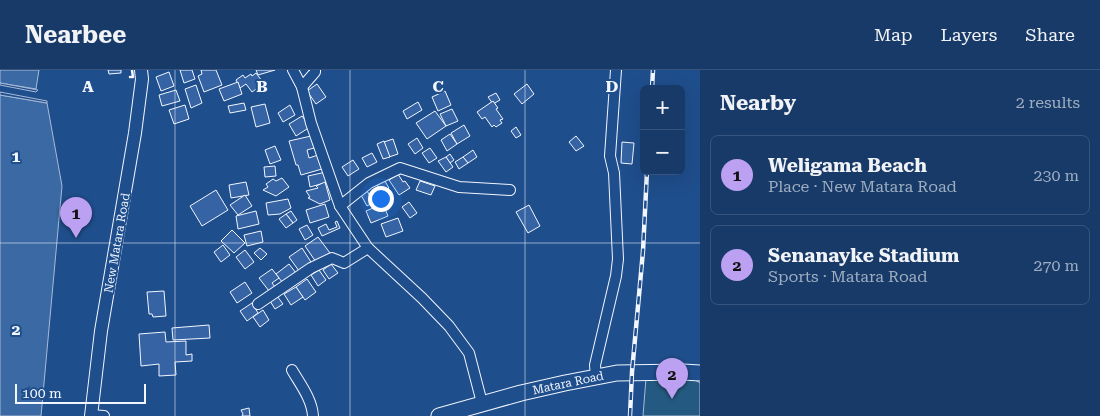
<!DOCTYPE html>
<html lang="en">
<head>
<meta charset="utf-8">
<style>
	body { margin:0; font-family:"Roboto Serif",serif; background:#244571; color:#f1f3f6 }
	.controls { position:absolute; right:15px; top:15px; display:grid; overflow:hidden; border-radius:8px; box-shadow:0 5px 20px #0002 }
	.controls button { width:45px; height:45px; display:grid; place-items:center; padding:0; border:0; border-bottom:1px solid #36547d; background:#173a69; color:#f1f3f6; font:25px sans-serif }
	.scale { position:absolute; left:15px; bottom:12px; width:131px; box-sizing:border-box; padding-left:5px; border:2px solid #f2f6ff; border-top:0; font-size:14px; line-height:18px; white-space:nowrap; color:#f2f6ff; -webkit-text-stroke:4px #1f4e8c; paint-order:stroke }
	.you { position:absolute; left:380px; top:128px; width:18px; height:18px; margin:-12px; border:4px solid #fff; border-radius:50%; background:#1a73e8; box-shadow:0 0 0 8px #1a73e833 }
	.badge { display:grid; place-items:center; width:32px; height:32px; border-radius:50%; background:#bca0f2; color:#111; font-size:16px; font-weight:700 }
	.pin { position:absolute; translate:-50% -41px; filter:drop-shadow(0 1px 2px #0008) }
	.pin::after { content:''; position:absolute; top:26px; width:18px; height:15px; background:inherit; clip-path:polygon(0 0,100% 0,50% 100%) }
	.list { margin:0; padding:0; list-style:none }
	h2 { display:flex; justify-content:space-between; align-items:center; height:65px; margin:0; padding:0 20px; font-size:21px }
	h2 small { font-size:16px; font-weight:400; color:#9eadc0 }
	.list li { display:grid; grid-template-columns:32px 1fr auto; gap:15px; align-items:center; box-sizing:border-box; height:80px; margin:0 10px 10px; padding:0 10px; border:1px solid #36547d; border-radius:8px }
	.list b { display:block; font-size:19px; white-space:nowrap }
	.list p { margin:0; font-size:16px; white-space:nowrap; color:#9eadc0 }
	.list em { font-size:16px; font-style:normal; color:#9eadc0 }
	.map { position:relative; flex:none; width:700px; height:346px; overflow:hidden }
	header { display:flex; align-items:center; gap:30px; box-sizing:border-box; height:70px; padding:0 25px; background:#173a69; border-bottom:1px solid #36547d }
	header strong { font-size:24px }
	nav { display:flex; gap:28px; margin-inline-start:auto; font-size:18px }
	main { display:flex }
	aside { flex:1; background:#173a69 }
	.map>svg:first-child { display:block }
</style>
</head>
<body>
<header>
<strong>Nearbee</strong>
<nav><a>Map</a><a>Layers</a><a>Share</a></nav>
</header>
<main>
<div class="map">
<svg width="700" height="346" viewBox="0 0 700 346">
	<rect width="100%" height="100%" fill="#1f4e8c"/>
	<path fill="#245a82" stroke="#a8bbd7" d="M646 308H692L700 313V346H643Z"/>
	<g fill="#3b69a3" stroke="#a8bbd7">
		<path d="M0 0H39L36 19 0 13Z"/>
		<path d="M0 25 47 33 62 116 41 346H0Z"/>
	</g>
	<g fill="#1f4e8c" stroke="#a8bbd7">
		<path d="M0 13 38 20 36 22 0 15Z"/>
		<path d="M0 22 47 31V33L0 25Z"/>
	</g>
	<g fill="#3563a3" stroke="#f2f6ff">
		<path d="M108 0H121V3L109 4Z"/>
		<path d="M180 0H192L195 9 184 13Z"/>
		<path d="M201 0H216L222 15 204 22 198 6 202 4Z"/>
		<path d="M256 0H275L258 5Z"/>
		<path d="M169 2 174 16 161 21 156 7Z"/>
		<path d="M256 3 262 11 258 14 259 17 252 22 246 14 240 18 236 10 243 5 245 8 251 4 252 6Z"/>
		<path d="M238 12 242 24 224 31 219 19Z"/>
		<path d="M317 14 326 27 316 34 307 21Z"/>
		<path d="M527 14 534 24 522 34 514 24Z"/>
		<path d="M196 15 202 33 191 38 185 19Z"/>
		<path d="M176 20 180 31 162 36 159 25Z"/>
		<path d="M445 21 451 35 438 41 432 27Z"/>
		<path d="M496 23 500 30 493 34 488 27Z"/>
		<path d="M493 31 498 38 496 39 503 49 500 50 502 53 496 57 494 55 492 57 485 47 482 49 477 42Z"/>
		<path d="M418 32 422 40 407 49 403 41Z"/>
		<path d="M244 33 246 40 230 43 228 36Z"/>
		<path d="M265 34 270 53 256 57 251 37Z"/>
		<path d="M185 35 189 49 174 54 169 40Z"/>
		<path d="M290 35 295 45 283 52 278 43Z"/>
		<path d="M452 39 458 51 446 56 440 44Z"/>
		<path d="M435 41 446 56 427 69 416 53Z"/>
		<path d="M302 46 310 57 296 66 289 54Z"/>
		<path d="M464 55 470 66 457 74 451 63Z"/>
		<path d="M516 57 521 65 516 68 511 61Z"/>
		<path d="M450 64 457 74 447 81 441 70Z"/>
		<path d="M311 66 314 78 307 80 309 88 318 85 322 99 301 105 298 95H296L289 71Z"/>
		<path d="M576 66 584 76 576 81 569 72Z"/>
		<path d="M417 68 423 78 415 84 408 74Z"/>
		<path d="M393 69 398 84 389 87 384 72Z"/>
		<path d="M384 71 390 87 383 89 377 74Z"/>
		<path d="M622 72 634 73 632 94 621 93Z"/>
		<path d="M275 76 281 90 270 94 265 80Z"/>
		<path d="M430 78 437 88 429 93 422 83Z"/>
		<path d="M473 80 477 87 468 93 463 87Z"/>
		<path d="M372 83 377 92 367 97 362 88Z"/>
		<path d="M450 84 454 90 450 93 446 87Z"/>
		<path d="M446 87 453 97 446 102 438 91Z"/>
		<path d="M463 87 468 93 459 99 455 92Z"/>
		<path d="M353 90 359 99 348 106 342 97Z"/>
		<path d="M275 96 276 106 265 107 264 97Z"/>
		<path d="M326 102 328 112 310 117 308 106Z"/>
		<path d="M398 104 403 112 405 111 410 118 399 125 389 110Z"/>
		<path d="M282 108 289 117 276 126 263 120 268 117 266 114 273 109 276 111Z"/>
		<path d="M383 108 389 118 382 123 376 114Z"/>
		<path d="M420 111 435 116 431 125 416 120Z"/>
		<path d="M246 112 249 125 231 128 229 115Z"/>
		<path d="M325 112 330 130 320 134 308 128 310 127 306 121 318 118 316 116Z"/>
		<path d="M216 120 228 140 202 156 190 136Z"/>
		<path d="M367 121 374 132 367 136 361 125Z"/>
		<path d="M245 125 252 136 238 145 230 135Z"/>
		<path d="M288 129 291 138 280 144 268 145 266 133Z"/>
		<path d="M409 132 417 143 410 148 402 137Z"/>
		<path d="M325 134 329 147 310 153 306 140Z"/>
		<path d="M383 134 388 146 371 153 366 141Z"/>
		<path d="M529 135 540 156 528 163 516 142Z"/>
		<path d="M256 141 259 154 238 159 236 146Z"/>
		<path d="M291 141 297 150 293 153 286 144Z"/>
		<path d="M286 144 293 153 286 158 279 149Z"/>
		<path d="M398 148 403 161 386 167 381 154Z"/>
		<path d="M337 151 340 158 322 166 318 158 326 154 329 160 337 157 335 152Z"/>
		<path d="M307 155 313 165 305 170 299 159Z"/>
		<path d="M232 160 245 173 234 183 221 171Z"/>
		<path d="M261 161 263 172 247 176 244 165Z"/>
		<path d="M318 167 330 183 316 192 305 176Z"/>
		<path d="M223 175 230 185 221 192 214 182Z"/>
		<path d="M260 178 267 184 261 190 254 183Z"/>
		<path d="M302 178 311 192 299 201 289 187Z"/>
		<path d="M245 180 254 192 245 199 236 187Z"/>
		<path d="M289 194 296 203 282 212 276 204Z"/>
		<path d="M331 194 338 203 329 209 323 200Z"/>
		<path d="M272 199 279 208 272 213 275 217 269 221 259 208Z"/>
		<path d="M319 200 326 210 318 216 311 205Z"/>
		<path d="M307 209 316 222 305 230 296 217Z"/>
		<path d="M245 212 252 223 237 233 230 222Z"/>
		<path d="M296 217 303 227 291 235 284 224Z"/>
		<path d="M164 221 166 246 153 247 152 244H149L147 222Z"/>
		<path d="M277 226 283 234 275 239 270 231Z"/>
		<path d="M252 233 258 243 247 251 240 241Z"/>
		<path d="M263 240 269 250 260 257 253 247Z"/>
		<path d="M209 255 210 268 173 270 172 258Z"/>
		<path d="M165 262 166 272 186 271V285L192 284V291L175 292 176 305 159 306V294L141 296 139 264Z"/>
		<path d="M249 338 250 346H242L243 344 241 340Z"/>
	</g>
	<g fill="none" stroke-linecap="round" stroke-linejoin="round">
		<defs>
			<g id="minor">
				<path d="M293 0 302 17 311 53 340 136 368 178 422 228 449 256 469 283 482 333"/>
				<path d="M302 17 315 2V0"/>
				<path d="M340 136 369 113 400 98 459 117 510 120"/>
				<path d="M258 234 311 198 332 188 344 193 368 178"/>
				<path d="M292 300C300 314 312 329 313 346"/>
				<path d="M596 307 595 295 616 206 618 189 614 103 610 86 616 0"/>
				<path d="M91 345 104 346"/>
			</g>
			<path id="major" d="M91 346 101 261 135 63 142 9 141 0"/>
			<path id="highway" d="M439 346 521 323 565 313 617 303 683 302 700 303"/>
		</defs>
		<use href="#minor" stroke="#f2f6ff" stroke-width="12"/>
		<use href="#major" stroke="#f2f6ff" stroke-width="14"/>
		<use href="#highway" stroke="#f2f6ff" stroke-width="17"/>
		<use href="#minor" stroke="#1f4e8c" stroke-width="10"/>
		<use href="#major" stroke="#1f4e8c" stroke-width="12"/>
		<use href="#highway" stroke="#1f4e8c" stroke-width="15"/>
		<defs>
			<g id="rail">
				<path d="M652 19 653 0"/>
				<path d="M630 346 632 302 643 181 647 101"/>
			</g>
		</defs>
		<use href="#rail" stroke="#f2f6ff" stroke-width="4.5"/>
		<use href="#rail" stroke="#1f4e8c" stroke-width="2.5" stroke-dasharray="8" stroke-linecap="butt"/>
		<path stroke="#f2f6ff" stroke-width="2.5" d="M130 7H133L132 0"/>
	</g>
	<path fill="none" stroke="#f2f6ff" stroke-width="1" stroke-opacity="0.55" d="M175 0V346M350 0V346M525 0V346M0 173H700"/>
	<g text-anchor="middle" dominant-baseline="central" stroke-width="4" stroke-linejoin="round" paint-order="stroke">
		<g font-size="12" fill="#f2f6ff" stroke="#1f4e8c">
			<text transform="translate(117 173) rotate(-80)">New Matara Road</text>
			<text transform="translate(568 313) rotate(-12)">Matara Road</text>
		</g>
	</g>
	<g font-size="16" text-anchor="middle" font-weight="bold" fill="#f2f6ff" stroke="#1f4e8c" stroke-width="4" stroke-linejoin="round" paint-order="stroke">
		<text x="88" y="22">A</text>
		<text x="262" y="22">B</text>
		<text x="438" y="22">C</text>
		<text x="612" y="22">D</text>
		<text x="16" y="92">1</text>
		<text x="16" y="265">2</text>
	</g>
</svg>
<div class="controls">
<button>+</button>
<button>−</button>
</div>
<div class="scale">100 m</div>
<div class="you"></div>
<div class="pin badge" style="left:76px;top:168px">1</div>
<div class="pin badge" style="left:672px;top:329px">2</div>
</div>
<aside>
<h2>Nearby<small>2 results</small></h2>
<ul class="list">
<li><span class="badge">1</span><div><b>Weligama Beach</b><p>Place · New Matara Road</p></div><em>230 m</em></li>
<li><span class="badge">2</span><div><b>Senanayke Stadium</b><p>Sports · Matara Road</p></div><em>270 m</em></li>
</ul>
</aside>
</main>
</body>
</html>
